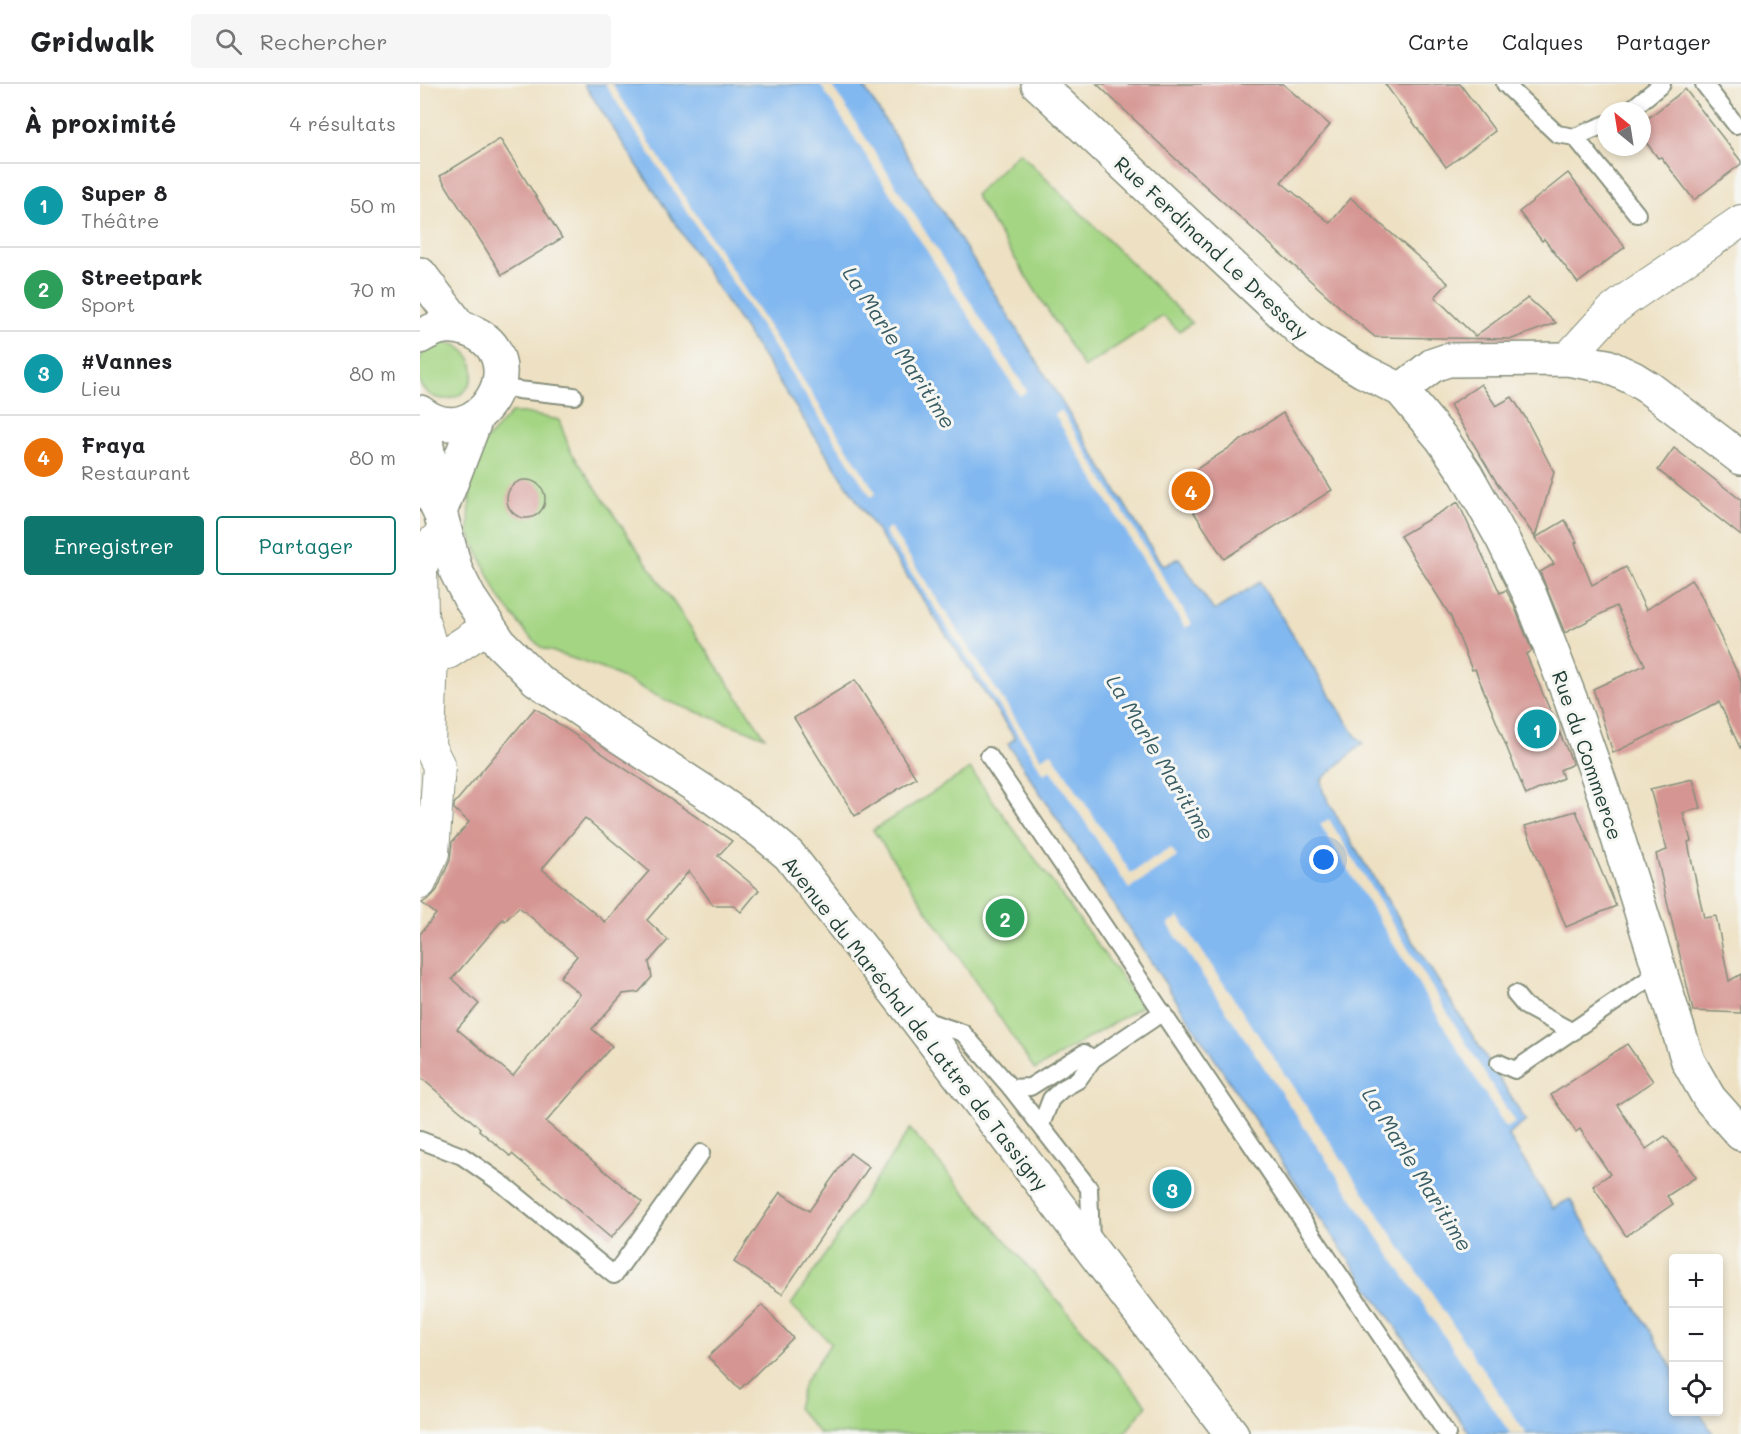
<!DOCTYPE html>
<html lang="fr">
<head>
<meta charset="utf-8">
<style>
	body { margin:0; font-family:Mali,sans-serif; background:#f6f6f6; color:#202124 }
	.controls { position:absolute; right:18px; bottom:18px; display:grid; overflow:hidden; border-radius:6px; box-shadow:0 3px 9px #0003 }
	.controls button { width:54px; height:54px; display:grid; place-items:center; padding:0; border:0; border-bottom:2px solid #e0e0e0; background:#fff; color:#202124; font:30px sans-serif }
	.compass { position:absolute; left:1177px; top:18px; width:54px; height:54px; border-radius:50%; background:#fff; box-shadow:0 3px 9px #0003; rotate:330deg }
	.you { position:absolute; left:904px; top:776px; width:21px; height:21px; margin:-15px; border:4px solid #fff; border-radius:50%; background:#1a73e8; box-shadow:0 0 0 9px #1a73e833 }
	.badge { display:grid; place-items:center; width:39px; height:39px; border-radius:50%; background:#0f766e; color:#fff; font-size:20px; font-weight:700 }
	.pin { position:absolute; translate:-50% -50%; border:3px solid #fff; box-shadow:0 2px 6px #0006 }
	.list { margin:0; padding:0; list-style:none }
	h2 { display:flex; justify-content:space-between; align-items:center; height:78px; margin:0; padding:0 24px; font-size:26px }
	h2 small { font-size:20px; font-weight:400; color:#757577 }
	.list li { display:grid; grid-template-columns:39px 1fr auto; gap:18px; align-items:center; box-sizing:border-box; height:84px; padding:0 24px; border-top:2px solid #e0e0e0 }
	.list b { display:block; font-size:22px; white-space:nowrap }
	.list p { margin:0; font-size:20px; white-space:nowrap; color:#757577 }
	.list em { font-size:20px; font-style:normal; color:#757577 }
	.actions { display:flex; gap:12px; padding:18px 24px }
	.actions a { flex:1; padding:14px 0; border:2px solid #0f766e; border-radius:6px; text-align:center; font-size:21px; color:#0f766e }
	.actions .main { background:#0f766e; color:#fff }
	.icon { flex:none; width:33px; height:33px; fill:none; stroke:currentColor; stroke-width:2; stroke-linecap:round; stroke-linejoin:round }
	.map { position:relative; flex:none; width:1321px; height:1350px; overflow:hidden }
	header { display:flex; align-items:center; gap:36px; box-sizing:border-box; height:84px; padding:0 30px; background:#fff; border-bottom:2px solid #e0e0e0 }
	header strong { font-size:28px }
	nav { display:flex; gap:33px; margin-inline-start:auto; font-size:21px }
	.search { width:420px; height:54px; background:#f6f6f6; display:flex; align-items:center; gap:15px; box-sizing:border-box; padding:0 21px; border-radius:6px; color:#757577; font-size:22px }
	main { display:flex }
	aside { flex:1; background:#fff }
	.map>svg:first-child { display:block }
</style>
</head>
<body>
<header>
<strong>Gridwalk</strong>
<div class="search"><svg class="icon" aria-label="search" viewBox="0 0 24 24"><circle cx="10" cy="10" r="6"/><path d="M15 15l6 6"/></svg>Rechercher</div>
<nav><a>Carte</a><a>Calques</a><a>Partager</a></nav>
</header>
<main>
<aside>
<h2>À proximité<small>4 résultats</small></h2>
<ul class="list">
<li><span class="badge" style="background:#0f9aa8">1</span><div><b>Super 8</b><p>Théâtre</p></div><em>50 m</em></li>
<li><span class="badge" style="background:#2e9e5b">2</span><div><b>Streetpark</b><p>Sport</p></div><em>70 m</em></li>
<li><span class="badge" style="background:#0f9aa8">3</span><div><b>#Vannes</b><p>Lieu</p></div><em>80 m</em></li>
<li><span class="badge" style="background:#e8710a">4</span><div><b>Fraya</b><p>Restaurant</p></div><em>80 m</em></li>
</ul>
<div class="actions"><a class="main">Enregistrer</a><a>Partager</a></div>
</aside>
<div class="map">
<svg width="1321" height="1350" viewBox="0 0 1321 1350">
	<rect width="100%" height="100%" fill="#f6f6f2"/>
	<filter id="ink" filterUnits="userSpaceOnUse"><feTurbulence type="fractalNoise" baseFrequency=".0167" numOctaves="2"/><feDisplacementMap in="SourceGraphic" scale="12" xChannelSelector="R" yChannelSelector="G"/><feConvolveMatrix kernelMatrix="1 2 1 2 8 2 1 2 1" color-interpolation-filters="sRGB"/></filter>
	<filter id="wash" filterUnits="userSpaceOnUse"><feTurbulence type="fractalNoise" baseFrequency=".008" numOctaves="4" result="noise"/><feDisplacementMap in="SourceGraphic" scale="24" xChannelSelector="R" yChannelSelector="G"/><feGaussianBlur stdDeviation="1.35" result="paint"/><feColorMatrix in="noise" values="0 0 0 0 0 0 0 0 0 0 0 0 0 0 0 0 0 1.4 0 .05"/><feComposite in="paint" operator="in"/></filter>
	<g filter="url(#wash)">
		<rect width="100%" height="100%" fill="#eee1c3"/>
		<g fill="#a4d583" stroke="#62895c" stroke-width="1.5">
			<path d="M599 68 772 239 759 247 743 232 664 284 555 111Z"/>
			<circle cx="25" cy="287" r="28"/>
			<path d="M91 329H104L139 336 150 366 345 653 247 617 189 587 122 564 107 550 79 513 49 449 50 402 54 379 60 363Z"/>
			<path d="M550 685 722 922 615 986 453 746Z"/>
			<path d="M490 1045 727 1321 704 1350H400L377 1324 384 1299 411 1259 371 1221Z"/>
		</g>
		<path fill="#81b8f0" stroke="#507a92" stroke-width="1.5" d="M164 0H442L605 258 740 478 744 482 759 474 794 527 840 498 935 651 943 659 901 696 903 707 928 753 1106 1037 1088 1051 1133 1124 1150 1115 1253 1285 1254 1328H1280L1293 1350H1050L882 1108 588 660 595 654 449 435Z"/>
		<g fill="#eee1c3">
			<path d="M185 0H192L456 409 451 413Z"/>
			<path d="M400 0H411L607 307 600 312Z"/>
			<path d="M641 326 661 359 772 540 765 544 634 330Z"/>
			<path d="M470 443 621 674 631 668 711 789 751 764 757 773 709 805 631 686 624 690 464 447Z"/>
			<path d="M909 735 1095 1039 1086 1044 900 740Z"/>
			<path d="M759 833 1106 1350H1091L1074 1326 748 840Z"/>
		</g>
		<g id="blocks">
			<g fill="#d59592" fill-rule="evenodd">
				<path d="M677 0H863L910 41 861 98 910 139 931 114 1028 199 1015 213 1055 252 1108 214 1136 239 1092 255 955 253 932 234 762 81Z"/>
				<path d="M965 0H1040L1075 47 1026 83Z"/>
				<path d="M1265 5 1321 77V80L1274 116 1241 73 1238 74 1222 53V39Z"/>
				<path d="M80 55 142 154 82 191 20 92Z"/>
				<path d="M1148 89 1205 163 1158 199 1124 155 1122 157 1099 128Z"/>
				<path d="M1061 300 1076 322 1092 313 1105 333 1134 388 1115 453 1077 399 1030 321Z"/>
				<path d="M863 329 912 406 804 475 755 399Z"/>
				<path d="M1254 364 1321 416V452L1238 386Z"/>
				<circle cx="106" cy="415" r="19"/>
				<path d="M1038 418 1080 509 1086 506 1093 519 1112 567 1106 570 1153 680 1140 686 1143 694 1106 711 1055 585 1052 586 1031 533 980 452Z"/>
				<path d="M1145 436 1157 458 1155 459 1172 501 1206 483 1226 526 1271 496 1280 509 1321 597V666L1299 618 1193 669 1173 605 1225 581 1196 522 1145 549 1120 488 1134 480 1115 454Z"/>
				<path d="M435 596 496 694 435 732 374 634Z"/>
				<path d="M115 624 312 757 298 772 339 806 321 828 313 821H293L269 787 227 836 248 856 229 878 232 893 219 908 203 910 172 945 192 962 126 1038 222 1118 191 1154 92 1070 90 1072 59 1046 60 1044 0 993V850L16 830 2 819 11 813 17 806 30 776 32 758 49 738 34 725V720ZM165 734 229 787 185 838 122 785ZM99 823 157 872 140 893 160 910 93 992 37 945 59 920 32 895 83 835 85 837Z"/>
				<path d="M1273 695 1281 724 1263 729 1271 757 1268 758 1272 779 1284 834 1296 832 1309 897 1321 890V929L1273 927 1236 770 1247 766 1230 705Z"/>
				<path d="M1156 727 1196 822 1146 843 1105 742Z"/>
				<path d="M1207 960 1233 997 1197 1021 1226 1065 1245 1052 1276 1093 1247 1112 1253 1120 1206 1152 1173 1102 1190 1090 1160 1045 1156 1048 1131 1011Z"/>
				<path d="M430 1069 449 1083 362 1210 314 1178 360 1108 389 1127Z"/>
				<path d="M342 1221 373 1254 320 1305 288 1273Z"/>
			</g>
		</g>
	</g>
	<g filter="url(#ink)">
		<use href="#blocks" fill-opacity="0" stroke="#868f7c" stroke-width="1.5"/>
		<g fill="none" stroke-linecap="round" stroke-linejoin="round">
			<defs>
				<g id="lane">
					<path d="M1085 0 1137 50 1155 53 1186 40"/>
					<path d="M1284 0 1316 41"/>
					<path d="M1209 27 1242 0"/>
					<path d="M1155 53 1217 130"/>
					<path d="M79 302 98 306 154 312"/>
					<path d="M569 672 1027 1350"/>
					<path d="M1095 910 1105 922 1153 948"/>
					<path d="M501 935 543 949 591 1004 669 1104 671 1158"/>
					<path d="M1079 979 1095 986 1239 888"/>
					<path d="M591 1004 610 1003 664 969 673 975"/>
					<path d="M621 1041 631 1015 642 1005 658 996 673 975 743 928"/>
					<path d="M0 1056 42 1072 85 1102 194 1191 281 1069"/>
				</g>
				<g id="street">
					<path d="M1147 275 1188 230 1207 215 1321 137"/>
					<path d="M0 561 12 567 28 569 69 542"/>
					<path d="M0 799 13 769 19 682 9 662 12 567 2 532 1 485 6 465 25 446"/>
				</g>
				<g id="secondary">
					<path d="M618 0 879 245 897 259 943 287 981 306 1022 355 1046 390 1083 456 1110 511 1150 614 1187 719 1268 977 1289 1014 1321 1050"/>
					<path d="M0 190 40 243"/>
					<path d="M0 253C17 242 30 240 48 246 119 272 58 374 0 328"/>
					<path d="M981 306 1013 281 1028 276 1147 275 1187 282 1213 294 1229 304 1321 374"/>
					<path d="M2 330 10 381V408L20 428 36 487 49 513 80 559 117 596 197 651 291 712 342 748 369 771 494 932 812 1350"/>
					<path d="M20 428 57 332"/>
				</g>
			</defs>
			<use href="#lane" stroke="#868f7c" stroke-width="20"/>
			<use href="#street" stroke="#868f7c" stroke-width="34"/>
			<use href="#secondary" stroke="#868f7c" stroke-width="36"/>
			<use href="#lane" stroke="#fff" stroke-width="16"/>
			<use href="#street" stroke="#fff" stroke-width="32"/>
			<use href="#secondary" stroke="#fff" stroke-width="33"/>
		</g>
	</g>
	<g text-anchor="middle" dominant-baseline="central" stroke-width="6" stroke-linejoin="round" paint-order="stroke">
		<g font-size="20" fill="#1f3d34" stroke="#f6f6f2">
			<text transform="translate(792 163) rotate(43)">Rue Ferdinand Le Dressay</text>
			<text transform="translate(1168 671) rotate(71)">Rue du Commerce</text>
			<text transform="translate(496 939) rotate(52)">Avenue du Maréchal de Lattre de Tassigny</text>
		</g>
		<g font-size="21" font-style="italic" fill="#385c63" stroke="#f6f6f2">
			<text transform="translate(480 263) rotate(57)">La Marle Maritime</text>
			<text transform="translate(741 673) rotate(59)">La Marle Maritime</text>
			<text transform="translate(998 1085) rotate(58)">La Marle Maritime</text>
		</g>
	</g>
</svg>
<div class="controls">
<button>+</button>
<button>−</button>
<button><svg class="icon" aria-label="locate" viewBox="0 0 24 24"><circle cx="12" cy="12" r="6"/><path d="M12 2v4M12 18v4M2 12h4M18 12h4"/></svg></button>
</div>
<svg class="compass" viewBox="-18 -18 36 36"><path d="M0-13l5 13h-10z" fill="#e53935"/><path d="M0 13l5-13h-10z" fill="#757577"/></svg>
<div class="you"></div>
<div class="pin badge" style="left:1117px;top:645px;background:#0f9aa8">1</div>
<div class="pin badge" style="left:585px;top:834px;background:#2e9e5b">2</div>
<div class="pin badge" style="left:752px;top:1105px;background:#0f9aa8">3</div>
<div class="pin badge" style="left:771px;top:407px;background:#e8710a">4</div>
</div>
</main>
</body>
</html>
